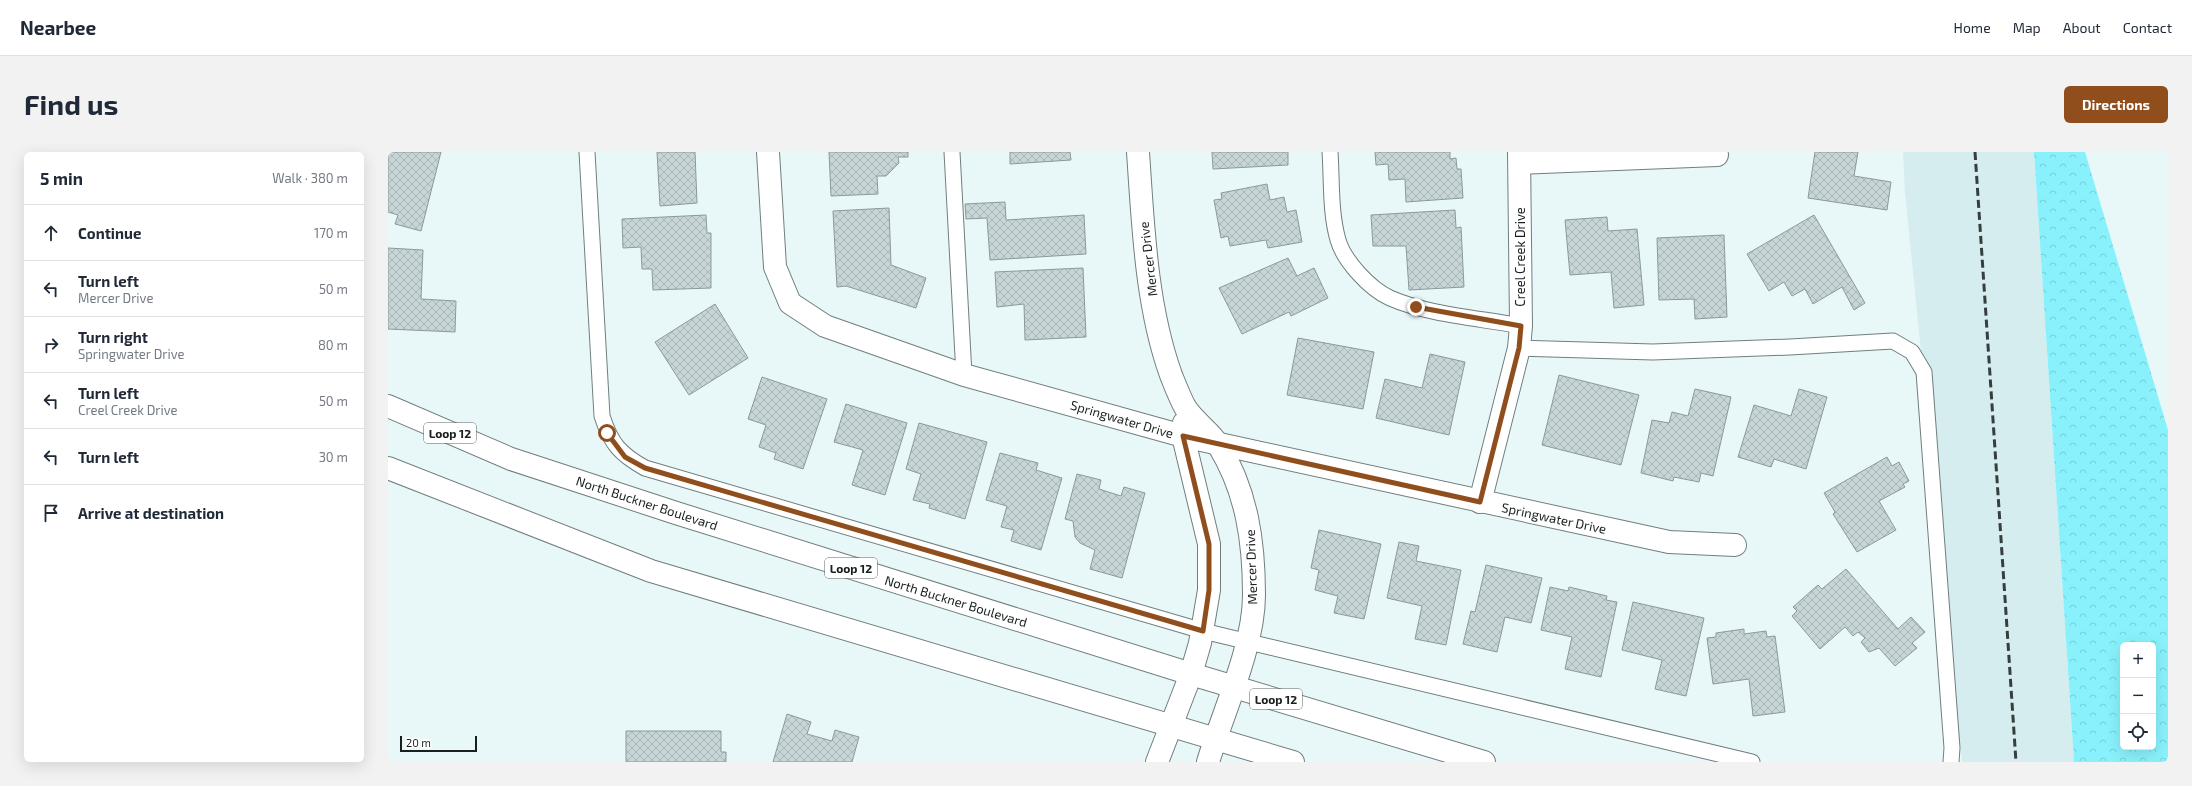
<!DOCTYPE html>
<html lang="en">
<head>
<meta charset="utf-8">
<style>
	body { margin:0; font-family:"Exo 2",sans-serif; background:#f2f2f3; color:#1f2937 }
	.controls { position:absolute; right:12px; bottom:12px; display:grid; overflow:hidden; border-radius:6px; box-shadow:0 4px 16px #0002 }
	.controls button { width:36px; height:36px; display:grid; place-items:center; padding:0; border:0; border-bottom:1px solid #e0e1e3; background:#fff; color:#1f2937; font:20px sans-serif }
	.scale { position:absolute; left:12px; bottom:10px; width:77px; box-sizing:border-box; padding-left:4px; border:2px solid #191f1f; border-top:0; font-size:11px; line-height:14px; white-space:nowrap; color:#191f1f; -webkit-text-stroke:3px #fff; paint-order:stroke }
	.stop { position:absolute; width:12px; height:12px; margin:-9px; border:3px solid #904e1c; border-radius:50%; background:#fff }
	.stop.end { background:#904e1c; border-color:#fff; box-shadow:0 1px 4px #0008 }
	.list { margin:0; padding:0; list-style:none }
	h2 { display:flex; justify-content:space-between; align-items:center; height:52px; margin:0; padding:0 16px; font-size:17px }
	h2 small { font-size:13px; font-weight:400; color:#747a83 }
	.list li { display:grid; grid-template-columns:26px 1fr auto; gap:12px; align-items:center; box-sizing:border-box; height:56px; padding:0 16px; border-top:1px solid #e0e1e3 }
	.list b { display:block; font-size:15px; white-space:nowrap }
	.list p { margin:0; font-size:13px; white-space:nowrap; color:#747a83 }
	.list em { font-size:13px; font-style:normal; color:#747a83 }
	.icon { flex:none; width:22px; height:22px; fill:none; stroke:currentColor; stroke-width:2; stroke-linecap:round; stroke-linejoin:round }
	.map { position:relative; flex:none; width:1780px; height:610px; overflow:hidden; border-radius:6px }
	header { display:flex; align-items:center; gap:24px; box-sizing:border-box; height:56px; padding:0 20px; background:#fff; border-bottom:1px solid #e0e1e3 }
	header strong { font-size:19px }
	nav { display:flex; gap:22px; margin-inline-start:auto; font-size:14px }
	.intro { display:flex; align-items:center; justify-content:space-between; box-sizing:border-box; height:96px; padding:0 24px }
	h1 { margin:0; font-size:28px }
	.button { padding:10px 18px; border-radius:6px; background:#904e1c; color:#fff; font-size:14px; font-weight:700 }
	main { display:flex; gap:24px; padding:0 24px }
	aside { flex:1; background:#fff; border-radius:6px; box-shadow:0 4px 16px #0002 }
	.map>svg:first-child { display:block }
</style>
</head>
<body>
<header>
<strong>Nearbee</strong>
<nav><a>Home</a><a>Map</a><a>About</a><a>Contact</a></nav>
</header>
<div class="intro"><h1>Find us</h1><a class="button">Directions</a></div>
<main>
<aside>
<h2>5 min<small>Walk · 380 m</small></h2>
<ul class="list">
<li><svg class="icon" aria-label="ahead" viewBox="0 0 24 24"><path d="M12 20V5M6 11l6-6 6 6"/></svg><div><b>Continue</b></div><em>170 m</em></li>
<li><svg class="icon" aria-label="left" viewBox="0 0 24 24"><path d="M17 20v-9H6M10 6l-5 5 5 5"/></svg><div><b>Turn left</b><p>Mercer Drive</p></div><em>50 m</em></li>
<li><svg class="icon" aria-label="right" viewBox="0 0 24 24"><path d="M7 20v-9h11M14 6l5 5-5 5"/></svg><div><b>Turn right</b><p>Springwater Drive</p></div><em>80 m</em></li>
<li><svg class="icon" aria-label="left" viewBox="0 0 24 24"><path d="M17 20v-9H6M10 6l-5 5 5 5"/></svg><div><b>Turn left</b><p>Creel Creek Drive</p></div><em>50 m</em></li>
<li><svg class="icon" aria-label="left" viewBox="0 0 24 24"><path d="M17 20v-9H6M10 6l-5 5 5 5"/></svg><div><b>Turn left</b></div><em>30 m</em></li>
<li><svg class="icon" aria-label="arrive" viewBox="0 0 24 24"><path d="M6 21V4h12l-3 4 3 4H6"/></svg><div><b>Arrive at destination</b></div></li>
</ul>
</aside>
<div class="map">
<svg width="1780" height="610" viewBox="0 0 1780 610">
	<defs>
		<pattern id="forest-crowns" width="20" height="18" patternUnits="userSpaceOnUse"><rect width="20" height="18" fill="#89f1fb"/><path d="M2 6a3 3 0 1 1 6 0M12 15a3 3 0 1 1 6 0" fill="none" stroke="#76ced7"/></pattern>
		<pattern id="building-cross-hatch" width="8" height="8" patternUnits="userSpaceOnUse"><rect width="8" height="8" fill="#c7d5d7"/><path d="M0 0l8 8M0 8l8-8" fill="none" stroke="#aab6b8"/></pattern>
	</defs>
	<rect width="100%" height="100%" fill="#e8f7f8"/>
	<path fill="#d5edef" d="M1515 0H1646L1686 610H1574L1517 40Z"/>
	<path fill="url(#forest-crowns)" fill-rule="evenodd" d="M1646 0H1697L1780 278V610H1686ZM1735 493H1765V595H1735Z"/>
	<g fill="url(#building-cross-hatch)" stroke="#8b999a">
		<path d="M0 0H53L33 79 7 72 10 63 0 60Z"/>
		<path d="M269 0H307L309 51 272 54Z"/>
		<path d="M441 0H520V5H510L511 11 498 24H489L490 42 443 44Z"/>
		<path d="M622 0H682L683 8 622 12Z"/>
		<path d="M824 0H900V13L825 17Z"/>
		<path d="M987 0H1062V7L1068 6 1069 17H1073L1075 46 1018 50 1017 27 1001 28 1000 12 988 13Z"/>
		<path d="M1427 0H1470L1466 24 1503 30 1499 58 1420 46Z"/>
		<path d="M879 32 882 48 896 45 899 60 908 58 914 90 880 96 878 88 842 94 840 84 833 86 826 48 834 47 833 41Z"/>
		<path d="M617 50 618 68 696 63 698 102 602 108 599 66 578 67 577 52Z"/>
		<path d="M501 56 503 113 538 126 528 156 458 134 449 135 445 59Z"/>
		<path d="M1067 58 1068 76 1073 75 1076 135 1021 138 1018 94H985L983 63Z"/>
		<path d="M318 63 319 81H323V136L265 138 264 117H254L253 95 235 96 234 67Z"/>
		<path d="M1426 63 1477 151 1466 158 1454 135 1425 152 1417 137 1404 144 1396 130 1381 139 1359 102Z"/>
		<path d="M1219 65 1220 79 1249 77 1256 153 1226 156 1223 120 1182 123 1177 68Z"/>
		<path d="M1336 83 1339 165 1307 167 1306 147 1271 148 1269 86Z"/>
		<path d="M0 96 35 98 33 147 68 149 67 180 0 177Z"/>
		<path d="M900 106 909 124 926 116 940 146 903 164 901 160 854 182 831 136Z"/>
		<path d="M695 116 698 185 637 188 636 152 609 155 607 120Z"/>
		<path d="M327 152 360 206 301 243 267 190Z"/>
		<path d="M910 186 986 200 975 257 899 243Z"/>
		<path d="M1042 202 1077 210 1061 283 988 266 997 227 1034 236Z"/>
		<path d="M1171 223 1251 243 1233 313 1154 293Z"/>
		<path d="M374 225 439 247 415 317 386 307 388 301 371 295 378 273 360 267Z"/>
		<path d="M1307 237 1343 245 1325 324 1313 321 1311 330 1286 325 1285 329 1253 321 1264 268 1281 271 1284 260 1300 264Z"/>
		<path d="M1411 237 1439 245 1418 317 1386 307 1383 315 1350 305 1366 253 1403 264Z"/>
		<path d="M458 252 519 271 497 343 464 333 475 298 446 290Z"/>
		<path d="M531 271 599 290 577 367 541 356 542 352 525 348 533 322 518 317Z"/>
		<path d="M612 301 650 311 648 318 674 326 653 398 623 389 626 378 613 375 619 354 598 348Z"/>
		<path d="M1499 305 1504 314 1511 310 1521 329 1515 332 1517 335 1491 349 1508 378 1469 400 1445 362 1447 360 1436 341Z"/>
		<path d="M689 322 713 328 711 337 733 344 736 335 757 341 734 426 702 417 707 398 692 391 687 385 685 369 677 367Z"/>
		<path d="M931 378 993 392 976 467 946 461 950 444 927 438 931 418 923 416Z"/>
		<path d="M1011 390 1031 394 1028 409 1073 418 1058 493 1027 487 1034 454 999 446Z"/>
		<path d="M1098 413 1154 426 1143 471 1117 465 1109 500 1075 492 1083 459 1087 460Z"/>
		<path d="M1458 417 1510 477 1523 465 1537 480 1524 491 1529 496 1507 514 1491 496 1481 500 1473 490 1477 486 1470 480 1465 484 1457 475 1432 497 1404 464 1409 459 1405 455 1430 433 1434 437Z"/>
		<path d="M1162 435 1180 439 1181 435 1219 444 1218 448 1229 450 1213 525 1177 517 1184 485 1153 478Z"/>
		<path d="M1245 450 1316 466 1298 544 1267 537 1274 508 1234 498Z"/>
		<path d="M1356 477V482L1378 479 1379 485 1387 484 1397 560 1365 564 1361 527 1325 532 1319 486 1328 485V481Z"/>
		<path d="M399 562 423 570 419 582 444 589 447 578 471 585 464 610H385Z"/>
		<path d="M238 579H333V600H338V610H238Z"/>
	</g>
	<g fill="none" stroke-linecap="round" stroke-linejoin="round">
		<defs>
			<g id="lane">
				<path d="M199 0 214 264C223 292 232 302 257 316L815 479 1364 610"/>
				<path d="M564 0 576 223"/>
				<path d="M942 0C944 29 942 60 950 88 956 109 982 137 1002 146 1041 163 1091 166 1133 174"/>
				<path d="M1131 196 1265 200 1402 195 1505 189 1524 200 1536 220 1564 596 1563 610"/>
			</g>
			<g id="street">
				<path d="M380 0 387 115 402 151 437 174 576 223 795 284 1281 390 1347 393"/>
				<path d="M750 0C755 72 758 154 783 223 787 233 792 246 797 255 806 270 823 280 831 294 859 340 866 390 866 443 866 495 835 560 820 610"/>
				<path d="M1132 11 1329 3"/>
				<path d="M1092 350 1131 196 1133 174 1131 0"/>
				<path d="M769 610 803 522 812 491 821 438V392L795 284 796 271"/>
			</g>
			<g id="primary">
				<path d="M0 254 123 307 288 361 803 522 1096 610"/>
				<path d="M0 316 263 419 905 610"/>
			</g>
		</defs>
		<use href="#lane" stroke="#717e7f" stroke-width="17"/>
		<use href="#street" stroke="#717e7f" stroke-width="24"/>
		<use href="#primary" stroke="#717e7f" stroke-width="24"/>
		<use href="#lane" stroke="#fff" stroke-width="15"/>
		<use href="#street" stroke="#fff" stroke-width="22"/>
		<use href="#primary" stroke="#fff" stroke-width="22"/>
		<path stroke="#373e3e" stroke-width="3" stroke-dasharray="8 4" stroke-linecap="butt" d="M1587 0 1628 610"/>
	</g>
	<g fill="none" stroke-linecap="round" stroke-linejoin="round">
		<path stroke="#904e1c" stroke-width="5" d="M219 281 237 305 257 316 815 479 821 438V392L795 284 1092 350 1131 196 1133 174 1028 155"/>
	</g>
	<g text-anchor="middle" dominant-baseline="central" stroke-width="4" stroke-linejoin="round" paint-order="stroke">
		<g fill="#fff" stroke="#5e6262" stroke-width="1">
			<rect x="36" y="271" width="52" height="20" rx="3"/>
			<rect x="437" y="406" width="52" height="20" rx="3"/>
			<rect x="862" y="537" width="52" height="20" rx="3"/>
		</g>
		<g font-size="12" font-weight="bold" fill="#191f1f">
			<text x="62" y="281">Loop 12</text>
			<text x="463" y="416">Loop 12</text>
			<text x="888" y="547">Loop 12</text>
		</g>
		<g font-size="13" fill="#191f1f" stroke="#fff">
			<text transform="translate(1132 105) rotate(-90)">Creel Creek Drive</text>
			<text transform="translate(760 107) rotate(-97)">Mercer Drive</text>
			<text transform="translate(734 267) rotate(16)">Springwater Drive</text>
			<text transform="translate(259 351) rotate(18)">North Buckner Boulevard</text>
			<text transform="translate(1166 366) rotate(12)">Springwater Drive</text>
			<text transform="translate(863 415) rotate(-92)">Mercer Drive</text>
			<text transform="translate(568 449) rotate(17)">North Buckner Boulevard</text>
		</g>
	</g>
</svg>
<div class="controls">
<button>+</button>
<button>−</button>
<button><svg class="icon" aria-label="locate" viewBox="0 0 24 24"><circle cx="12" cy="12" r="6"/><path d="M12 2v4M12 18v4M2 12h4M18 12h4"/></svg></button>
</div>
<div class="scale">20 m</div>
<div class="stop" style="left:219px;top:281px"></div>
<div class="stop end" style="left:1028px;top:155px"></div>
</div>
</main>
</body>
</html>
